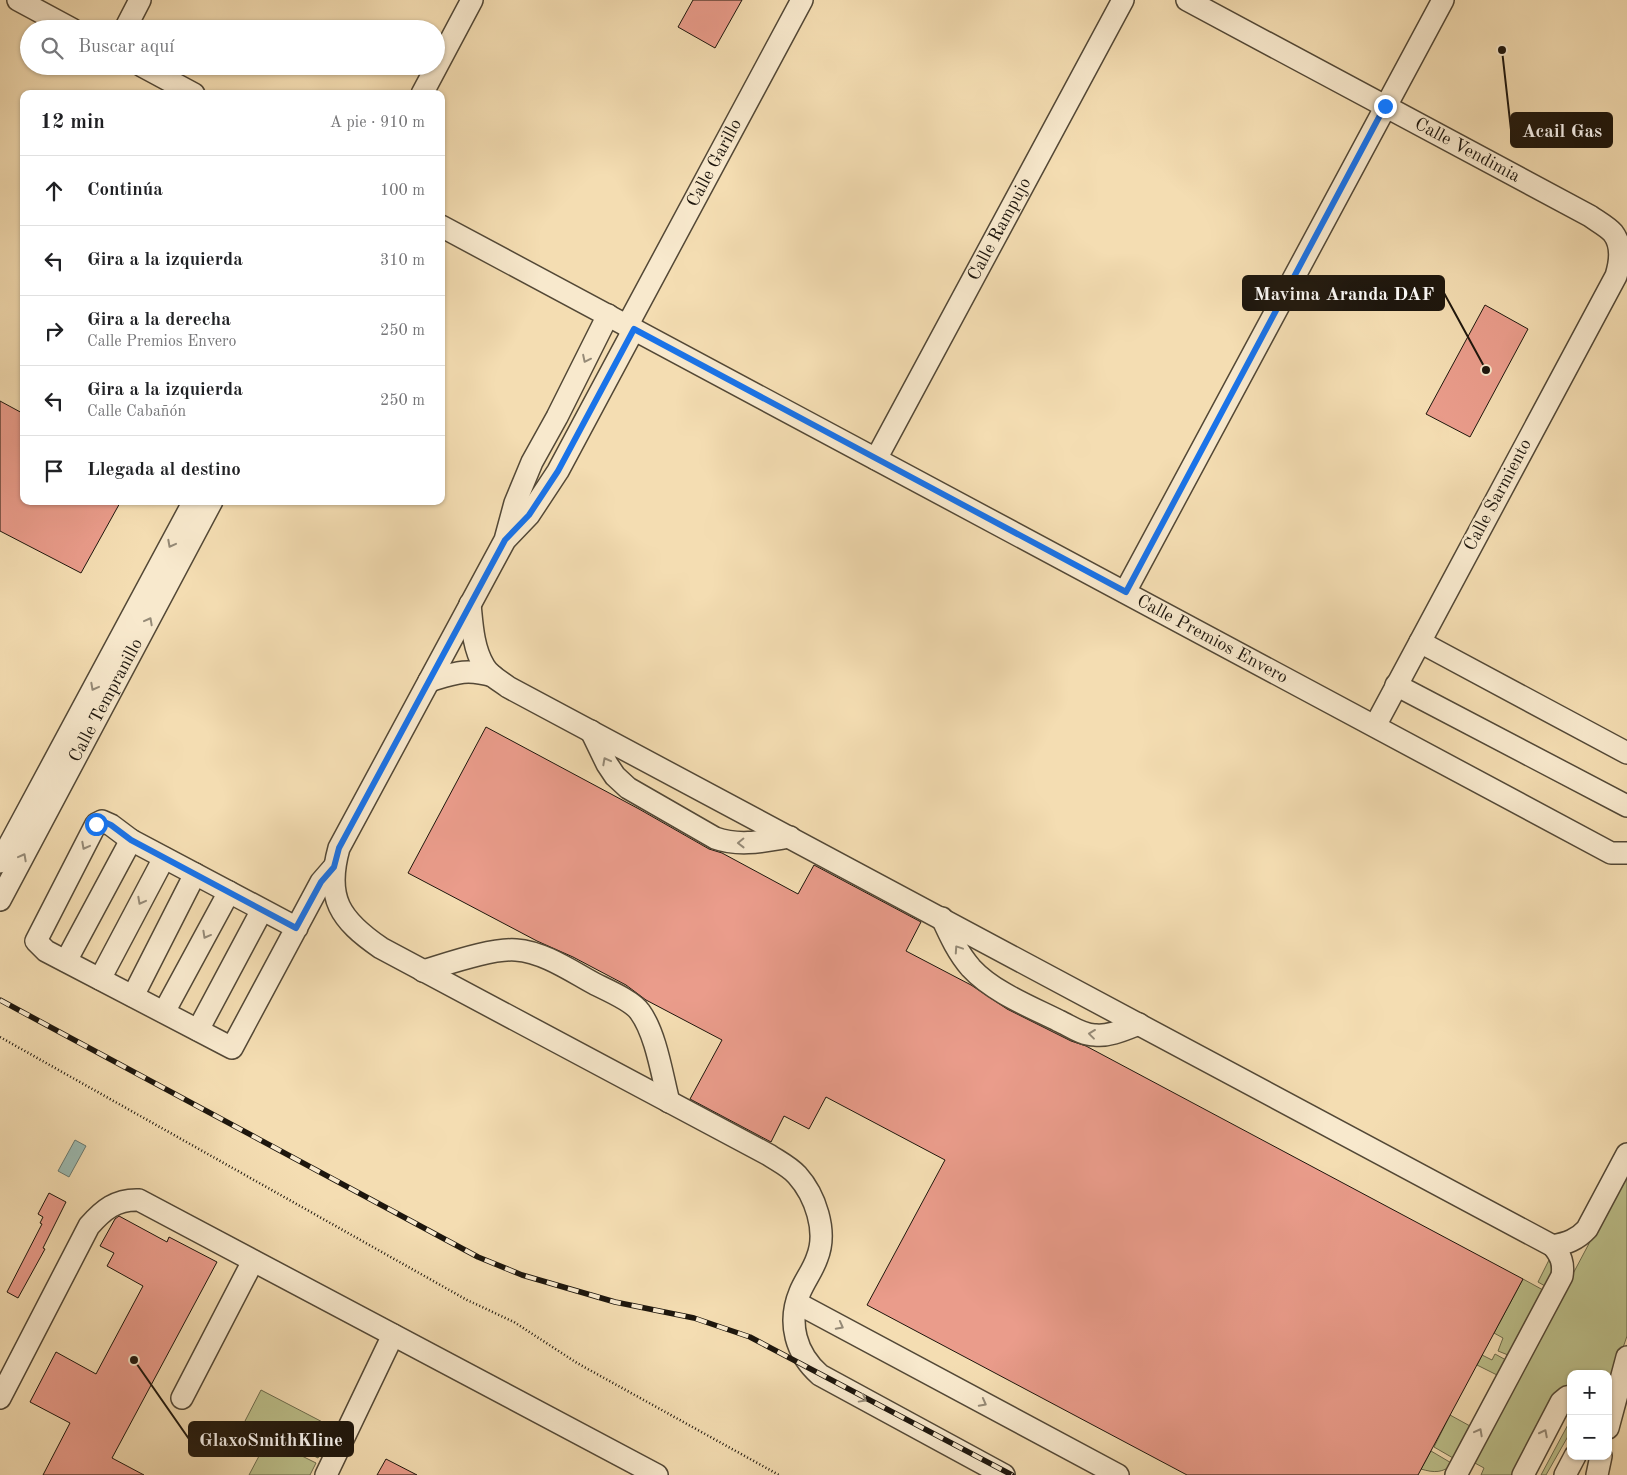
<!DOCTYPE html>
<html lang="es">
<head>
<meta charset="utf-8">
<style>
	body { margin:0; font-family:"Old Standard TT",serif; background:#f2f2f2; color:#202124 }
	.controls { position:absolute; right:15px; bottom:15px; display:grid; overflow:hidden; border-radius:10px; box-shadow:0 1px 4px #0004 }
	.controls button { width:45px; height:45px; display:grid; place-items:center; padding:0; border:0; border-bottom:1px solid #e0e0e0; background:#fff; color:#202124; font:25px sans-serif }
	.stop { position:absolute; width:15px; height:15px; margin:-11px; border:4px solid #1a73e8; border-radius:50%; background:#fff }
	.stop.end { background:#1a73e8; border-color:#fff; box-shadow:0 1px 5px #0008 }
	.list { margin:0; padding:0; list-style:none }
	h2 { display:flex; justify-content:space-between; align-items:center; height:65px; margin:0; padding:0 20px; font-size:21px }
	h2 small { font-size:16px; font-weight:400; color:#757577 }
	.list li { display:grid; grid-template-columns:32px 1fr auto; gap:15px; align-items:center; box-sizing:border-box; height:70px; padding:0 20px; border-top:1px solid #e0e0e0 }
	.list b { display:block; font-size:19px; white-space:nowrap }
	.list p { margin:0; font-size:16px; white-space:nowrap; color:#757577 }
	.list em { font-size:16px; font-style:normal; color:#757577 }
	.icon { flex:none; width:28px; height:28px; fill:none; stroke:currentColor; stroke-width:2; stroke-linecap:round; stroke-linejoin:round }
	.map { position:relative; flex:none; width:1627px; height:1475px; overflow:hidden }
	.search { position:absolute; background:#fff; box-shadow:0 1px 4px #0004; left:20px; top:20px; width:425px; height:55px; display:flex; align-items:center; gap:12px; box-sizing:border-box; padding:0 18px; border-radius:28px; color:#757577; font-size:19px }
	.panel { position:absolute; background:#fff; box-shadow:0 1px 4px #0004; left:20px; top:90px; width:425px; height:415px; border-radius:10px }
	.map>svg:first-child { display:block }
</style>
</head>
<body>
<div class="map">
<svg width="1627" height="1475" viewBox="0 0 1627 1475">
	<rect width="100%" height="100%" fill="#f4ddb2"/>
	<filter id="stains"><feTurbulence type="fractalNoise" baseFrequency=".004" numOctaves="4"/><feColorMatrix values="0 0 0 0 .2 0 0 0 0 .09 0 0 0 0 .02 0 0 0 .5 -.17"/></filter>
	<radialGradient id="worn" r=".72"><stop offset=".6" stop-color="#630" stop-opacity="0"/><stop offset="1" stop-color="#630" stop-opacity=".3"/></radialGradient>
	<g fill="#bcc08b" stroke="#6c6b4c">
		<path d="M1627 1172V1336L1613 1377 1608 1383V1374H1571V1390L1516 1475H1481L1484 1468 1473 1462Z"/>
		<path d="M1549 1260C1554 1270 1551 1276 1545 1286L1538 1282Z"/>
		<path d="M1523 1279 1543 1290 1508 1355 1498 1351 1503 1338 1494 1333Z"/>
		<path d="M1495 1354 1506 1360 1497 1375 1477 1365 1482 1355 1492 1360Z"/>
		<path d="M261 1390 334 1428 318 1458 245 1421Z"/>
		<path d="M1450 1415 1470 1426 1453 1458 1434 1447Z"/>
		<path d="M1571 1419V1431L1546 1475H1541Z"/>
		<path d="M268 1439 316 1463 310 1475H249Z"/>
		<path d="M1431 1451 1453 1464C1443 1473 1434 1473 1421 1469Z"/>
	</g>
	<path fill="#9cbbb2" stroke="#697970" d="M75 1140 86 1146 69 1177 58 1171Z"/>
	<g fill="#ea9c8b" stroke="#1d160d">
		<path d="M693 0H742L715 48 678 27Z"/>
		<path d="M1485 305 1528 329 1470 437 1426 414Z"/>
		<path d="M0 401 24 414V501H121L81 573 0 531Z"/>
		<path d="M486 727 639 809 709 849 722 853 798 894 814 865 921 922 906 951 971 985 1007 1009 1071 1041 1086 1046 1523 1279 1418 1475H1187L867 1305 945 1160 826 1097 809 1129 784 1116 771 1142 690 1099 722 1040 646 1000 626 985 573 957 537 941 408 873Z"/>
		<path d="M49 1193 66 1202 43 1248 45 1249 18 1298 7 1292 42 1224 40 1223 43 1217 38 1214Z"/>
		<path d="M119 1216 167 1242 169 1237 217 1262 112 1458 144 1475H43L70 1423 30 1402 56 1352 96 1374 143 1286 107 1266 114 1253 100 1246 115 1219Z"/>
		<path d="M386 1459 417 1475H377Z"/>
	</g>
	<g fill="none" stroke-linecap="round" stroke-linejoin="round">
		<defs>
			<g id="minor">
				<path d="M18 0 72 29"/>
				<path id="s1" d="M1187 0 1590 216C1597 221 1608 227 1613 233 1623 246 1620 263 1616 276L1375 726"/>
				<path d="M125 29 140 0"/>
				<path d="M142 66 194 94"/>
				<path d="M422 94 472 0"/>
				<path id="s2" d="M441 226 1611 853H1627"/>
				<path d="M608 315 557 417 532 462 515 503 505 540 339 848C325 898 340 920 381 948L769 1155C778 1161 790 1167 797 1175 815 1195 828 1231 817 1258 813 1270 805 1280 800 1292 787 1323 796 1354 820 1375L1004 1475"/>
				<path id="s3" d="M627 326 802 0"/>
				<path id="s4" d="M876 459 1123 0"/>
				<path d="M507 538 529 515 558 471 634 329"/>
				<path d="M1125 592 1443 0"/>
				<path d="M470 604C472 624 473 648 484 666 489 675 500 681 508 687L1553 1246C1567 1243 1577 1240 1587 1229L1627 1154"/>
				<path d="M1420 642 1627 753"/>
				<path d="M429 681C455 673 466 668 493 676"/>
				<path d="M1396 685 1627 806"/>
				<path d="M591 731 607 764 615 776 628 788 715 838C740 847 765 841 790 837"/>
				<path d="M0 862 194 501"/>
				<path id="s5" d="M0 900 212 501"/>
				<path d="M942 918C950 936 958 953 971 968 993 992 1031 1007 1059 1021 1070 1026 1082 1035 1095 1035 1109 1037 1126 1029 1139 1024"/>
				<path d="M297 928 131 840 111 825 102 821 96 824 36 941 46 951 232 1048 321 882 334 867"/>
				<path d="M66 961 131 840"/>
				<path d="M423 971C447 964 492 948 516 950 544 952 571 971 595 984 607 990 633 1001 640 1012 656 1034 662 1075 669 1102"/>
				<path d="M100 979 164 858"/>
				<path d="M133 996 195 874"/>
				<path d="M164 1012 229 892"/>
				<path d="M198 1030 262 910"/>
				<path d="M797 1303 1118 1475"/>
				<path d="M0 1398 89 1226C103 1210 116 1199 139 1200L657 1475"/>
				<path d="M182 1398 253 1261"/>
				<path d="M1608 1428 1627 1357"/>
				<path d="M326 1475 393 1335"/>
				<path d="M1456 1475 1562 1276C1564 1263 1561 1256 1553 1246"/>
				<path d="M1523 1475 1561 1402 1567 1397 1571 1399"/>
				<path d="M1565 1475 1575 1456"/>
				<path d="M1597 1475 1601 1456"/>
			</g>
		</defs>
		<use href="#minor" stroke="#534836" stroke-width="24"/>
		<path stroke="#1d160d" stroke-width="2.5" stroke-dasharray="1 2.5" stroke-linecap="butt" d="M0 1037 467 1300 514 1322 577 1363 779 1475"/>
		<use href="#minor" stroke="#f8e9cd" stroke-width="21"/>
		<defs>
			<path id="rail" d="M0 1000 478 1257 522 1275 615 1302 694 1318 750 1337 1012 1475"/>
		</defs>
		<use href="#rail" stroke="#1d160d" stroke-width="5.5"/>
		<use href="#rail" stroke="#f8e9cd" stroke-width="4" stroke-dasharray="11" stroke-linecap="butt"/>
	</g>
	<defs><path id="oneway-chevron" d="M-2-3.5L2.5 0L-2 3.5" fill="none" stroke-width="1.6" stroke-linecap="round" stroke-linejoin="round" transform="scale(1.25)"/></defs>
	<g stroke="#958a77">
		<use href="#oneway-chevron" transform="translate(586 359) rotate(116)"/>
		<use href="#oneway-chevron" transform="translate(171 544) rotate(118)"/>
		<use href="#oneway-chevron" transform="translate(149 621) rotate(-62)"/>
		<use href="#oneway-chevron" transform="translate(94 687) rotate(118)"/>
		<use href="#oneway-chevron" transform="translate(606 761) rotate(-118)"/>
		<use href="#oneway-chevron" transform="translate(741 843) rotate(179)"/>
		<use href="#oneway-chevron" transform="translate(85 846) rotate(118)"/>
		<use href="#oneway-chevron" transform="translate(23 857) rotate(-62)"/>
		<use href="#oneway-chevron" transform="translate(141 901) rotate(118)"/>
		<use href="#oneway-chevron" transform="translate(206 935) rotate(119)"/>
		<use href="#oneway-chevron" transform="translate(958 949) rotate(-124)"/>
		<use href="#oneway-chevron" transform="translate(1092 1034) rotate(-173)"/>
		<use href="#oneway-chevron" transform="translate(840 1326) rotate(28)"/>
		<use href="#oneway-chevron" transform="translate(863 1399) rotate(29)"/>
		<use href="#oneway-chevron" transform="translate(983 1403) rotate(28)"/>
		<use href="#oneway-chevron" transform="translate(1479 1432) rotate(-62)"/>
		<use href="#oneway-chevron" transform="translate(1544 1433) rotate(-63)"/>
	</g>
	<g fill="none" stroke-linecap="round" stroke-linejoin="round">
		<path stroke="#1a73e8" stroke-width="6" d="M96 824 102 821 111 825 131 840 296 928 321 882 334 867 339 848 505 540 529 515 558 471 634 329 1126 592 1385 106"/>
	</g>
	<g text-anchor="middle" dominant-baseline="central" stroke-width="5" stroke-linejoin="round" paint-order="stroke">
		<g font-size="18" fill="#1d160d" stroke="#f8e9cd">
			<text stroke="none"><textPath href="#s1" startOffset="318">Calle Vendimia</textPath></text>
			<text stroke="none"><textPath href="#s3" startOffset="185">Calle Garillo</textPath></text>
			<text stroke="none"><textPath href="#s4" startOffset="261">Calle Rampujo</textPath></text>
			<text transform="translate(1498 495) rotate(-62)">Calle Sarmiento</text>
			<text stroke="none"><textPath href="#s2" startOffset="875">Calle Premios Envero</textPath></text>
			<text stroke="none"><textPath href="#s5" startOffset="226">Calle Tempranillo</textPath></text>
		</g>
	</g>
	<path fill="none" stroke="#1d160d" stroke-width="2" d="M1502 50L1511 130M1486 370L1444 293M134 1360L189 1439"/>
	<g fill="#1d160d" stroke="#f8e9cd" stroke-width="2">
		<circle cx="1502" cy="50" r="5"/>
		<circle cx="1486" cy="370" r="5"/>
		<circle cx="134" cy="1360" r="5"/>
	</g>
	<g fill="#1d160d" stroke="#1d160d" stroke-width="2">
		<rect x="1511" y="113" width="101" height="34" rx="5"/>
		<rect x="1243" y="276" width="201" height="34" rx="5"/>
		<rect x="189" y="1422" width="164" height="34" rx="5"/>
	</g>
	<g font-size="19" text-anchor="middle" font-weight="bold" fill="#fff">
		<text x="1562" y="137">Acail Gas</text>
		<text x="1344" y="300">Mavima Aranda DAF</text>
		<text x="271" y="1446">GlaxoSmithKline</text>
	</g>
	<rect width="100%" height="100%" filter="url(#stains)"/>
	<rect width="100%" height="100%" fill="url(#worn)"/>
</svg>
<div class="controls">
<button>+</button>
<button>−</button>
</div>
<div class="stop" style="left:96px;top:824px"></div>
<div class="stop end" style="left:1385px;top:106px"></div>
<div class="search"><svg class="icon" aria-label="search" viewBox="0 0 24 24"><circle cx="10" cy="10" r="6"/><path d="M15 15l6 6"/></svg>Buscar aquí</div>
<section class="panel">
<h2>12 min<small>A pie · 910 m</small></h2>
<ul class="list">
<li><svg class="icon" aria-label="ahead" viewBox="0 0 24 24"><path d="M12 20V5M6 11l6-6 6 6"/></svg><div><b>Continúa</b></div><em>100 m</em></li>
<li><svg class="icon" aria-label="left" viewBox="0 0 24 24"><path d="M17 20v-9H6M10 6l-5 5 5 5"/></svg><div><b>Gira a la izquierda</b></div><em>310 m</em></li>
<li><svg class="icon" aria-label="right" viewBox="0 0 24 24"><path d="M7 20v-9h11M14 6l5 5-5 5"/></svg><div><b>Gira a la derecha</b><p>Calle Premios Envero</p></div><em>250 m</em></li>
<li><svg class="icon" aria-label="left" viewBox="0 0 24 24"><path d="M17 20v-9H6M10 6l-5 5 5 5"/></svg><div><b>Gira a la izquierda</b><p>Calle Cabañón</p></div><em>250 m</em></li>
<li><svg class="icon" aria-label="arrive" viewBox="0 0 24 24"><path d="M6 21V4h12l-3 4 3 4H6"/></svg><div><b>Llegada al destino</b></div></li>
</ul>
</section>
</div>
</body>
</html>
